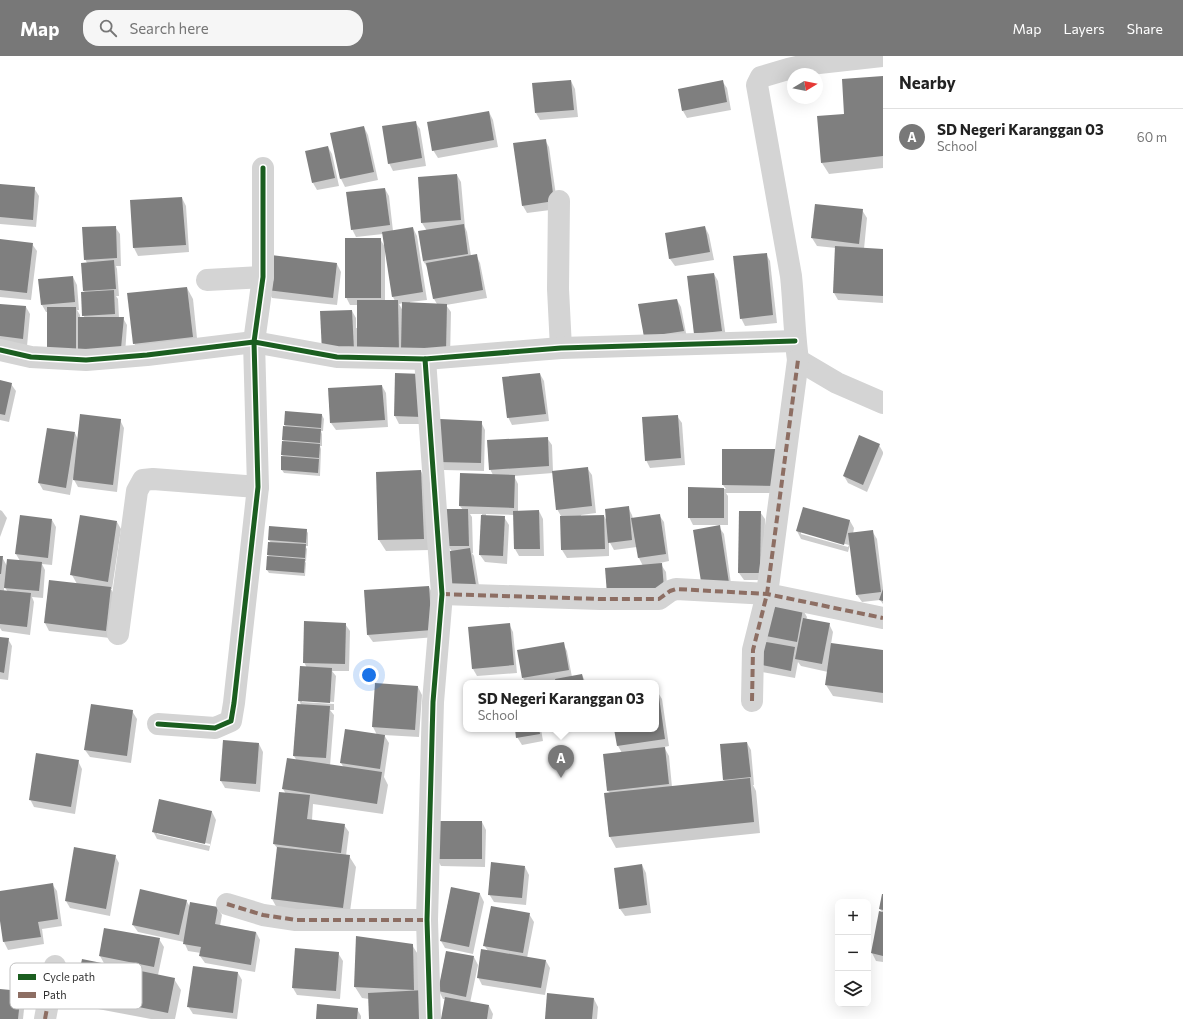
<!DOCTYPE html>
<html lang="en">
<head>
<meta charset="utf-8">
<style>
	body { margin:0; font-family:Commissioner,sans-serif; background:#f6f6f6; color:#222 }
	.controls { position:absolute; right:12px; bottom:12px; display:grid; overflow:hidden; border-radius:8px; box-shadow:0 4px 16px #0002 }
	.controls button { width:36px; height:36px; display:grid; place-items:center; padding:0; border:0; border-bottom:1px solid #e0e0e0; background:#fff; color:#222; font:20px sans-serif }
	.compass { position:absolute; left:787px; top:12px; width:36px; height:36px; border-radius:50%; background:#fff; box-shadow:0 4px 16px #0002; rotate:80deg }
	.you { position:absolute; left:369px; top:619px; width:14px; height:14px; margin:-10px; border:3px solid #fff; border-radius:50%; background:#1a73e8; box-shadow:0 0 0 6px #1a73e833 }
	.badge { display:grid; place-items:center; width:26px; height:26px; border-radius:50%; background:#787878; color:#fff; font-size:13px; font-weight:700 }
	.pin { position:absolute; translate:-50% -33px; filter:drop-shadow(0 1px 2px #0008) }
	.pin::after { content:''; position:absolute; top:21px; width:14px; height:12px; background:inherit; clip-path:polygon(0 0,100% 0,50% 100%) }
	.popup { position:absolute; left:463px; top:624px; width:196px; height:52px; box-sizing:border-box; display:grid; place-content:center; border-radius:8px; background:#fff; filter:drop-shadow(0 1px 3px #0005); font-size:13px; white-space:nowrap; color:#767676 }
	.popup b { font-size:15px; color:#222 }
	.popup::after { content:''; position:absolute; left:50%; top:100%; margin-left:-8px; border:8px solid transparent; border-top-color:#fff }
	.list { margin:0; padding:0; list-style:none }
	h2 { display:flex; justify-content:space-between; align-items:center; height:52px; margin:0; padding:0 16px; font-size:17px }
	h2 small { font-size:13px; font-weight:400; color:#767676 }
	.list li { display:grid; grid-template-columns:26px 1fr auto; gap:12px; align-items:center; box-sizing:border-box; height:56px; padding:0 16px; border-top:1px solid #e0e0e0 }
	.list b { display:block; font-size:15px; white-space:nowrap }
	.list p { margin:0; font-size:13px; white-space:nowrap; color:#767676 }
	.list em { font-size:13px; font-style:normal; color:#767676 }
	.icon { flex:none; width:22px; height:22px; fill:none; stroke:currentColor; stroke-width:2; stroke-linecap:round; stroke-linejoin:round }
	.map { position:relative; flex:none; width:883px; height:963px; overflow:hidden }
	header { display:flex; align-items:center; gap:24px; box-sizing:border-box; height:56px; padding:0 20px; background:#787878; color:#fff }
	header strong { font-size:19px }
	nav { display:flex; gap:22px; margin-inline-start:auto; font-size:14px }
	.search { width:280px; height:36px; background:#f6f6f6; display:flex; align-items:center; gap:10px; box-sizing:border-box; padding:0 14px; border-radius:16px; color:#767676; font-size:15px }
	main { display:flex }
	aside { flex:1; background:#fff }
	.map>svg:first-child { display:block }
</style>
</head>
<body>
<header>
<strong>Map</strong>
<div class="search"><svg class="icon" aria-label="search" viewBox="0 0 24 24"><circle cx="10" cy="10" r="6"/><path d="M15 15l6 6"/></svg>Search here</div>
<nav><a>Map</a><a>Layers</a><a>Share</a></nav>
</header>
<main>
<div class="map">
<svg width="883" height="963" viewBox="0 0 883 963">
	<rect width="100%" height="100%" fill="#fff"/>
	<g fill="#0003" fill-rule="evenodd">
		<path d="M883 21V112L829 118 822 107 846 58Z"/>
		<path d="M571 25 575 33 578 61 540 64 536 57Z"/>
		<path d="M722 25 727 32 731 54 687 62 683 55Z"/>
		<path d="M489 56 493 64 498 91 438 102 433 94Z"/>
		<path d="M415 66 420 73 426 110 393 115 389 107Z"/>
		<path d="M364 71 368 79 378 124 345 131 341 123 331 78Z"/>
		<path d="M545 84 549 91 558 153 527 157 523 150Z"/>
		<path d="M328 91 332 98 339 130 317 134 313 127Z"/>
		<path d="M457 119 461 126 465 171 467 176 471 200 476 199 480 207 487 242 446 249 451 256 450 303H327L352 255 356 262V272H358V249H350L346 241 380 183 385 191 383 178 356 181 352 173 385 133 389 140 393 175 413 172 417 180 427 244 410 246V247L437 248 434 243 428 212 423 205 427 175 422 167 419 122ZM385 195H386L393 241 395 245H385ZM403 247V255L399 248Z"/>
		<path d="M0 129 34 132 39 140 36 171 0 168Z"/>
		<path d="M182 142 186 150 189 196 138 200 134 192 131 145Z"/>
		<path d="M816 149 862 154 867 162 864 193 883 194V247L838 244 834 237 836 192 817 190 812 182Z"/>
		<path d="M115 171 120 178 121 210H116L117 213 119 240H116L118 243 119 262H123L127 269 125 299 80 300 48 256H46L42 249 73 221 77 229 79 254H77L80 259V262H85L83 259 85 237 84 235 87 207 85 203Z"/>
		<path d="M705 171 709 179 714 204 675 210 670 203 666 178Z"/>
		<path d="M0 184 32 188 37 195 31 244 0 241Z"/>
		<path d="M766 198 770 205 777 267 745 270 741 262Z"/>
		<path d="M337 208 341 216 337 249 272 242 268 234Z"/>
		<path d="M714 218 718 225 726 282 700 285Z"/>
		<path d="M187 232 193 243 198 292 140 299 134 287Z"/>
		<path d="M677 244 681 251 687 282 650 288Z"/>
		<path d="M0 249 26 251 30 258 27 290 0 287Z"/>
		<path d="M396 318 426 368H399L395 360Z"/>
		<path d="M540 318 544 325 549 365 512 369 508 361Z"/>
		<path d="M0 325 11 328 16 335 9 366 0 364Z"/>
		<path d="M382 330 386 337 388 371 336 374 331 367Z"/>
		<path d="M322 359 324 363 323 375H321L322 378V390H320L321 393 320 420 284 417 282 414 283 386 285 387 283 384 286 372 285 369Z"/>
		<path d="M677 360 682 367 685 409 650 412 646 404Z"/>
		<path d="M120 364 124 372 117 436 78 431 73 422 70 439 43 434 39 427 75 377 78 384Z"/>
		<path d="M481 366 485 374 484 415 444 414 440 406Z"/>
		<path d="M547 382 552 389 553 416 587 412 592 419 596 457 581 459V460H604L607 465 628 451 632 459 633 463 659 459 664 466 669 505 660 507 666 516 668 541 643 510 639 502 637 491 614 494 609 485V500L567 502 562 494 561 460 557 453 553 417 514 420 518 428V456L539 455 543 463 544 500H519L515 493 514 459 486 458V460L504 461 509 469 507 508 485 506 480 499 482 458H470L472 461 473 497H472L474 500 480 536 448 490 463 454 460 450 461 418 493 419 490 413Z"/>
		<path d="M879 389 883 396V398L867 436 848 427 844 420Z"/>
		<path d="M723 394 781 437H726L728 440V469H693L689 461V432L726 433 723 429Z"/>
		<path d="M421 415 427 427 430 494 386 495 379 484Z"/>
		<path d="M804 452 850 465 854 472 853 478 872 475 877 483 883 532V548L880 544 862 546 857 539 851 485 848 496 801 483 797 475ZM801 476 849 489 848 491 801 478Z"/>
		<path d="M0 454 2 455 7 462 0 481Z"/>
		<path d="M760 456 765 463 764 524H744L739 517Z"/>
		<path d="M52 464 56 471 52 509 42 508 45 514 43 542 32 541 34 546 30 579 2 575 0 572V501H2L7 510 20 505 16 498ZM4 530 8 536 4 535Z"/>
		<path d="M117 466 121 473 112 533H111L115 540 110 582 49 575 45 567 50 525 77 528 72 519Z"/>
		<path d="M719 471 724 478 732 535 708 539Z"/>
		<path d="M306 474 308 477V490H305L307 493 306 505H305L306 507 305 520 269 517 267 514 270 502 268 499 269 487H271L269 484Z"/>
		<path d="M429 531 433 538 436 581 373 586 368 579Z"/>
		<path d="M803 554 807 561 806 564 829 568 833 576 831 588 883 595V647L833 640 826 629 828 616 801 610 798 606 795 622 762 616 767 587 762 579Z"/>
		<path d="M345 568 350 575 349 615H332L336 620 334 646 302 644V646L334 648V654H330L334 659 330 710 344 712 341 707 377 679 373 671 418 631 422 639 419 681 384 679 389 687 384 721 388 729 383 758 313 748 312 764 344 769 349 776 346 800H349L356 811 349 863 278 854 272 843 278 793 274 788 286 738 283 733 288 703 297 705 294 700 301 649 299 644 307 612 304 606Z"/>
		<path d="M509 568 513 576 517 617 477 620 473 613Z"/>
		<path d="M0 582 8 583 12 590 8 624 0 623Z"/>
		<path d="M563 587 567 595 572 621 582 619 586 627H557L556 624 540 627H526L523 622Z"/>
		<path d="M656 635H657L662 643 669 690 664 691 669 700 672 731 725 726 724 724 747 687 751 694 754 729H753L756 735 760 777 616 792 610 781V737L608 735 622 697 618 690 615 673H656Z"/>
		<path d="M132 655 137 663 131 707 90 701 85 694Z"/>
		<path d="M516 673H541L543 685 522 689 517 681Z"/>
		<path d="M259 688 263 696 260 736 225 732 221 725Z"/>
		<path d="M78 705 82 713 75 758 34 751 30 743Z"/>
		<path d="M212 756 216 764 209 795 157 783 153 775ZM157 776 210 788V790L157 778Z"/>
		<path d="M482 766 486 774 485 811 441 810 437 803Z"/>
		<path d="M115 800 119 807 110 860 70 852 66 845Z"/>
		<path d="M642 809 646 817 651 857 625 860 620 853Z"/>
		<path d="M525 811 529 819 526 849 494 846 489 838Z"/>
		<path d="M52 828 57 835 62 870 42 873 44 888 8 894 4 886 0 859V836Z"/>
		<path d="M451 832 480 838 484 846 473 898 445 892 441 885Z"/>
		<path d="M883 839V906L876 905 872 897 883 857 880 853Z"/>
		<path d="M186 844 190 851 217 852 222 859 220 870 256 876 260 884 255 916 205 907 200 900 201 897 188 895 184 886 138 876 133 869Z"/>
		<path d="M529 858 534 866 527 902 546 905 550 912 545 939 482 929 478 921 488 895 484 889Z"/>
		<path d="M105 873 159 883 164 891 158 919 174 923 181 934 175 963H151L82 950 76 938 82 905 105 909 100 900Z"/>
		<path d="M357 881 412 889 419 900 431 946 370 963 369 943 362 942 355 931Z"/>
		<path d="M338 897 343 905 340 943 297 939 293 932Z"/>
		<path d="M474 901 478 909 470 947 489 950 493 958 492 963H442L446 943H443L439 935Z"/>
		<path d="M238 917 242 924 237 963 193 958 188 950Z"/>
		<path d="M0 934 20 936 25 944 23 963H0Z"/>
		<path d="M594 943 598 951 597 963H546Z"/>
		<path d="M357 953 361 960V963H317Z"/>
	</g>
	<g fill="#7f7f7f">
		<path d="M883 20V100L821 107 817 60 844 58 842 23Z"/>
		<path d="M571 24 574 54 535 57 532 27Z"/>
		<path d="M723 24 727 46 682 55 678 33Z"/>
		<path d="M489 55 494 84 432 95 427 66Z"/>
		<path d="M416 65 422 102 388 108 382 70Z"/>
		<path d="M364 70 374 116 340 123 330 77Z"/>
		<path d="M546 83 554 145 522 150 513 87Z"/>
		<path d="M328 90 335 122 312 127 305 95Z"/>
		<path d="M457 118 461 164 421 167 418 121Z"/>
		<path d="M0 128 35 131 33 164 0 161Z"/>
		<path d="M385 132 390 169 351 174 346 136Z"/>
		<path d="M182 141 186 189 133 192 130 144Z"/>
		<path d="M815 148 863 153 859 188 811 182Z"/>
		<path d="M464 168 468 198 423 205 418 175Z"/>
		<path d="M116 170 117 202 84 204 82 171Z"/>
		<path d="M705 170 710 196 669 203 665 177Z"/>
		<path d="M413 171 423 236 392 241 382 176Z"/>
		<rect x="345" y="182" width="36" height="60"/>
		<path d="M0 183 33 187 27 237 0 234Z"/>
		<path d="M835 190 883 193V240L833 237Z"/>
		<path d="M767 197 773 259 740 263 733 200Z"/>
		<path d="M477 198 483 234 433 243 426 207Z"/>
		<path d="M271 199 337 207 333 242 267 234Z"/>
		<path d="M114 204 116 233 83 235 81 207Z"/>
		<path d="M714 217 722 275 694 278 687 220Z"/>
		<path d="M73 220 75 246 41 249 38 223Z"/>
		<path d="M187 231 193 281 133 288 127 237Z"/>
		<path d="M114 234 115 258 82 260 81 236Z"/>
		<path d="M677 243 684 275 644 281 638 248Z"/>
		<path d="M357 244H398L399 296H357Z"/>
		<path d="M402 246 447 248 446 295 401 294Z"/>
		<path d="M0 248 26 250 23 283 0 280Z"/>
		<rect x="47" y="251" width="29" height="42"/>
		<path d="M352 254 354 294 322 296 320 255Z"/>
		<path d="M78 261H124L121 292 78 294Z"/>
		<path d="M395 317 423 318 422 361 394 360Z"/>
		<path d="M540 317 546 358 507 362 502 321Z"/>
		<path d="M0 324 12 327 5 359 0 358Z"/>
		<path d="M382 329 385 364 330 367 328 332Z"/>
		<path d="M285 355 322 358 321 372 284 369Z"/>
		<path d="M80 358 121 363 113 429 73 424Z"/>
		<path d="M678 359 681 402 645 405 642 361Z"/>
		<path d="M440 363 482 365 481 407 439 406Z"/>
		<path d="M283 370 321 373 320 387 282 384Z"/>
		<path d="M47 372 75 376 66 432 38 427Z"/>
		<path d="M859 379 880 388 863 429 843 420Z"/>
		<path d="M548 381 549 410 489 414 487 384Z"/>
		<path d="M282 385 320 388 319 402 281 399Z"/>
		<path d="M722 393H782L777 430 722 429Z"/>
		<path d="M281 400 319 403 318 417 281 414Z"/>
		<path d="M588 411 592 450 556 454 552 415Z"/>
		<path d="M421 414 424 483 378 484 376 416Z"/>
		<path d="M460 417 515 419 514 452 459 450Z"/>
		<path d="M688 431 724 432V462H688Z"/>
		<path d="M629 450 632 484 608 487 605 453Z"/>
		<path d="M803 451 850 464 844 489 796 475Z"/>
		<path d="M445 453H468L469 490H447Z"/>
		<path d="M539 454 540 493H514L513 455Z"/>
		<path d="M739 455H761L760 517H738Z"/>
		<path d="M660 458 666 498 638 502 631 462Z"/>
		<path d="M20 459 52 463 48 502 15 498Z"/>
		<path d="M80 459 117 465 108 526 70 519Z"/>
		<path d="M481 459 505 460 503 500 479 499Z"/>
		<path d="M604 459 605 493 561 494 560 460Z"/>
		<path d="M720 469 729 527 702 532 693 474Z"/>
		<path d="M269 470 307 473 306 487 268 484Z"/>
		<path d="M873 474 881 536 856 539 848 477Z"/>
		<path d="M268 486 306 488 305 502 267 499Z"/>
		<path d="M470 492 476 529 451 533 444 496Z"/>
		<path d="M0 500H3L1 518H0Z"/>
		<path d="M267 500 305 503 304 517 266 514Z"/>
		<path d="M7 503 42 506 39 535 4 532Z"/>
		<path d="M662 507 664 533 607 538 605 512Z"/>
		<path d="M49 524 111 531 106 575 44 567Z"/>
		<path d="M429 530 432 574 367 579 364 534Z"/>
		<path d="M883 533V545L879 544Z"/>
		<path d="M0 534 31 537 27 571 0 568Z"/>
		<path d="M767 546 803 553 797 586 761 579Z"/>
		<path d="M803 562 830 567 822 608 795 603Z"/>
		<path d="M304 565 346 567 345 608 303 607Z"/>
		<path d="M510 567 514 609 472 613 468 571Z"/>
		<path d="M0 581 9 582 4 617 0 616Z"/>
		<path d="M761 585 795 591 791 615 757 608Z"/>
		<path d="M564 586 569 614 522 622 517 594Z"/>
		<path d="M831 587 883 594V637L825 629Z"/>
		<path d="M300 610 332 612 330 647 298 645Z"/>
		<path d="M582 618 584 627H556L555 623Z"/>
		<path d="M375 627 418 630 415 674 372 671Z"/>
		<path d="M656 634H658L665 683 617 690 614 673H656Z"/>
		<path d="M91 648 133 654 127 700 84 694Z"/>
		<path d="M297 648 330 650 326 702 293 700Z"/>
		<path d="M345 673 385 679 380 713 340 707Z"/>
		<path d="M515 673H539L540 678 516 682Z"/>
		<path d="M223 684 259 687 256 728 220 725Z"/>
		<path d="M747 686 751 721 723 724 720 688Z"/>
		<path d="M665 691 669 728 607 735 603 698Z"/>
		<path d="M36 697 79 704 71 751 29 744Z"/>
		<path d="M287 702 382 716 377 748 282 733Z"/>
		<path d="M750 722 754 766 609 781 604 737Z"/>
		<path d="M279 736 310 739 307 763 345 768 341 797 273 788Z"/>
		<path d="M159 743 212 755 205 788 152 776Z"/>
		<rect x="436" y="765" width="46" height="38"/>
		<path d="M74 791 116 799 106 853 65 845Z"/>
		<path d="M277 791 350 799 343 852 271 843Z"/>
		<path d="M491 806 525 810 522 842 488 839Z"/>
		<path d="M642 808 647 849 619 853 614 812Z"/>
		<path d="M53 827 58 863 38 866 41 881 3 886 0 865V835Z"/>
		<path d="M451 831 480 837 469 891 440 885Z"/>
		<path d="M140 833 187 844 179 879 132 869Z"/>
		<path d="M882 838H883V854L879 853Z"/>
		<path d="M190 846 218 851 215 868 256 876 251 909 199 900 201 891 183 888Z"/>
		<path d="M491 850 530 857 523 897 483 890Z"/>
		<path d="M879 855 883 856V900L871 897Z"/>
		<path d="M104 872 160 882 154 911 99 900Z"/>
		<path d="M356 880 413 888 414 934 354 931Z"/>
		<path d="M295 892 339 896 336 935 292 932Z"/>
		<path d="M481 893 546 904 541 932 477 922Z"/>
		<path d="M446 895 474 900 466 941 438 935Z"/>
		<path d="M82 903 175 922 168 957 75 938Z"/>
		<path d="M193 910 238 916 233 957 187 951Z"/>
		<path d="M0 933 21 935 18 963H0Z"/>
		<path d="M425 934 426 963H369L368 937Z"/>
		<path d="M547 937 594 942 592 963H545Z"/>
		<path d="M445 941 489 949 487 963H441Z"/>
		<path d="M317 948 358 952 357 963H316Z"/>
	</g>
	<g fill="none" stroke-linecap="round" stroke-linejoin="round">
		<g stroke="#d4d4d4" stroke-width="22">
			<path d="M883 0 810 8 788 13 761 21 757 29 791 220C794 248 794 276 798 304L837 327 883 347"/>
			<path d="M559 145 558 233 561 292"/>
			<path d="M207 224 263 221"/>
			<path d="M0 294 31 301 86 304 147 299 254 286 337 301 425 303 561 292 795 285"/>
			<path d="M425 303 442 538 433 646 427 864 430 963"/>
			<path d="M442 538 600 543H659L670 535 676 533 767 538 883 562"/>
			<path d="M118 578 137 435 143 424 153 423 258 431"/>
			<path d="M752 645 753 594 767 538 798 304"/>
			<path d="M158 668 215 672 231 665 234 647 258 431 254 286 263 221V112"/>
			<path d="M227 848 263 859 296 864H427"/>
			<path d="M45 963 55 910"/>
		</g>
		<g stroke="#8d6e63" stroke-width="4" stroke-dasharray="8 4" stroke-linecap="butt">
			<path d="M442 538 600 543H659L670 535 676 533 767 538 883 562"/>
			<path d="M752 645 753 594 767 538 798 304"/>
			<path d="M227 848 263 859 296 864H427"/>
			<path d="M45 963 55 910"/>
		</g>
		<defs>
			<g id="cycleway">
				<path d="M0 294 31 301 86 304 147 299 254 286 337 301 425 303 561 292 795 285"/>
				<path d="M425 303 442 538 433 646 427 864 430 963"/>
				<path d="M158 668 215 672 231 665 234 647 258 431 254 286 263 221V112"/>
			</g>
		</defs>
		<use href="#cycleway" stroke="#fff" stroke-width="8"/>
		<use href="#cycleway" stroke="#1b5e20" stroke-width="5"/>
	</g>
	<rect x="10" y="907" width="132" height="46" rx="6" fill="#fff" stroke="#c1c1c1" stroke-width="1"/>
	<rect x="18" y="918" width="18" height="6" fill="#1b5e20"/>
	<rect x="18" y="936" width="18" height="6" fill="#8d6e63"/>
	<g font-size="11" fill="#2f2f2f">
		<text x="43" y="925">Cycle path</text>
		<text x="43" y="943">Path</text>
	</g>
</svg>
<div class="controls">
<button>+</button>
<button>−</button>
<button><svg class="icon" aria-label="layers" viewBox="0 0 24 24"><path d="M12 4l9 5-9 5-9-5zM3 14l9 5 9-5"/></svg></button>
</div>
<svg class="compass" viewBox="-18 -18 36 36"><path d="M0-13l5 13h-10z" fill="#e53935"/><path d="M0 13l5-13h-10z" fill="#767676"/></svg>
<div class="you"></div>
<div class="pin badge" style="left:561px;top:722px">A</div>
<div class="popup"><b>SD Negeri Karanggan 03</b>School</div>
</div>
<aside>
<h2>Nearby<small></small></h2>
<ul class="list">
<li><span class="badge">A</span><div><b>SD Negeri Karanggan 03</b><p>School</p></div><em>60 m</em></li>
</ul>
</aside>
</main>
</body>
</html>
